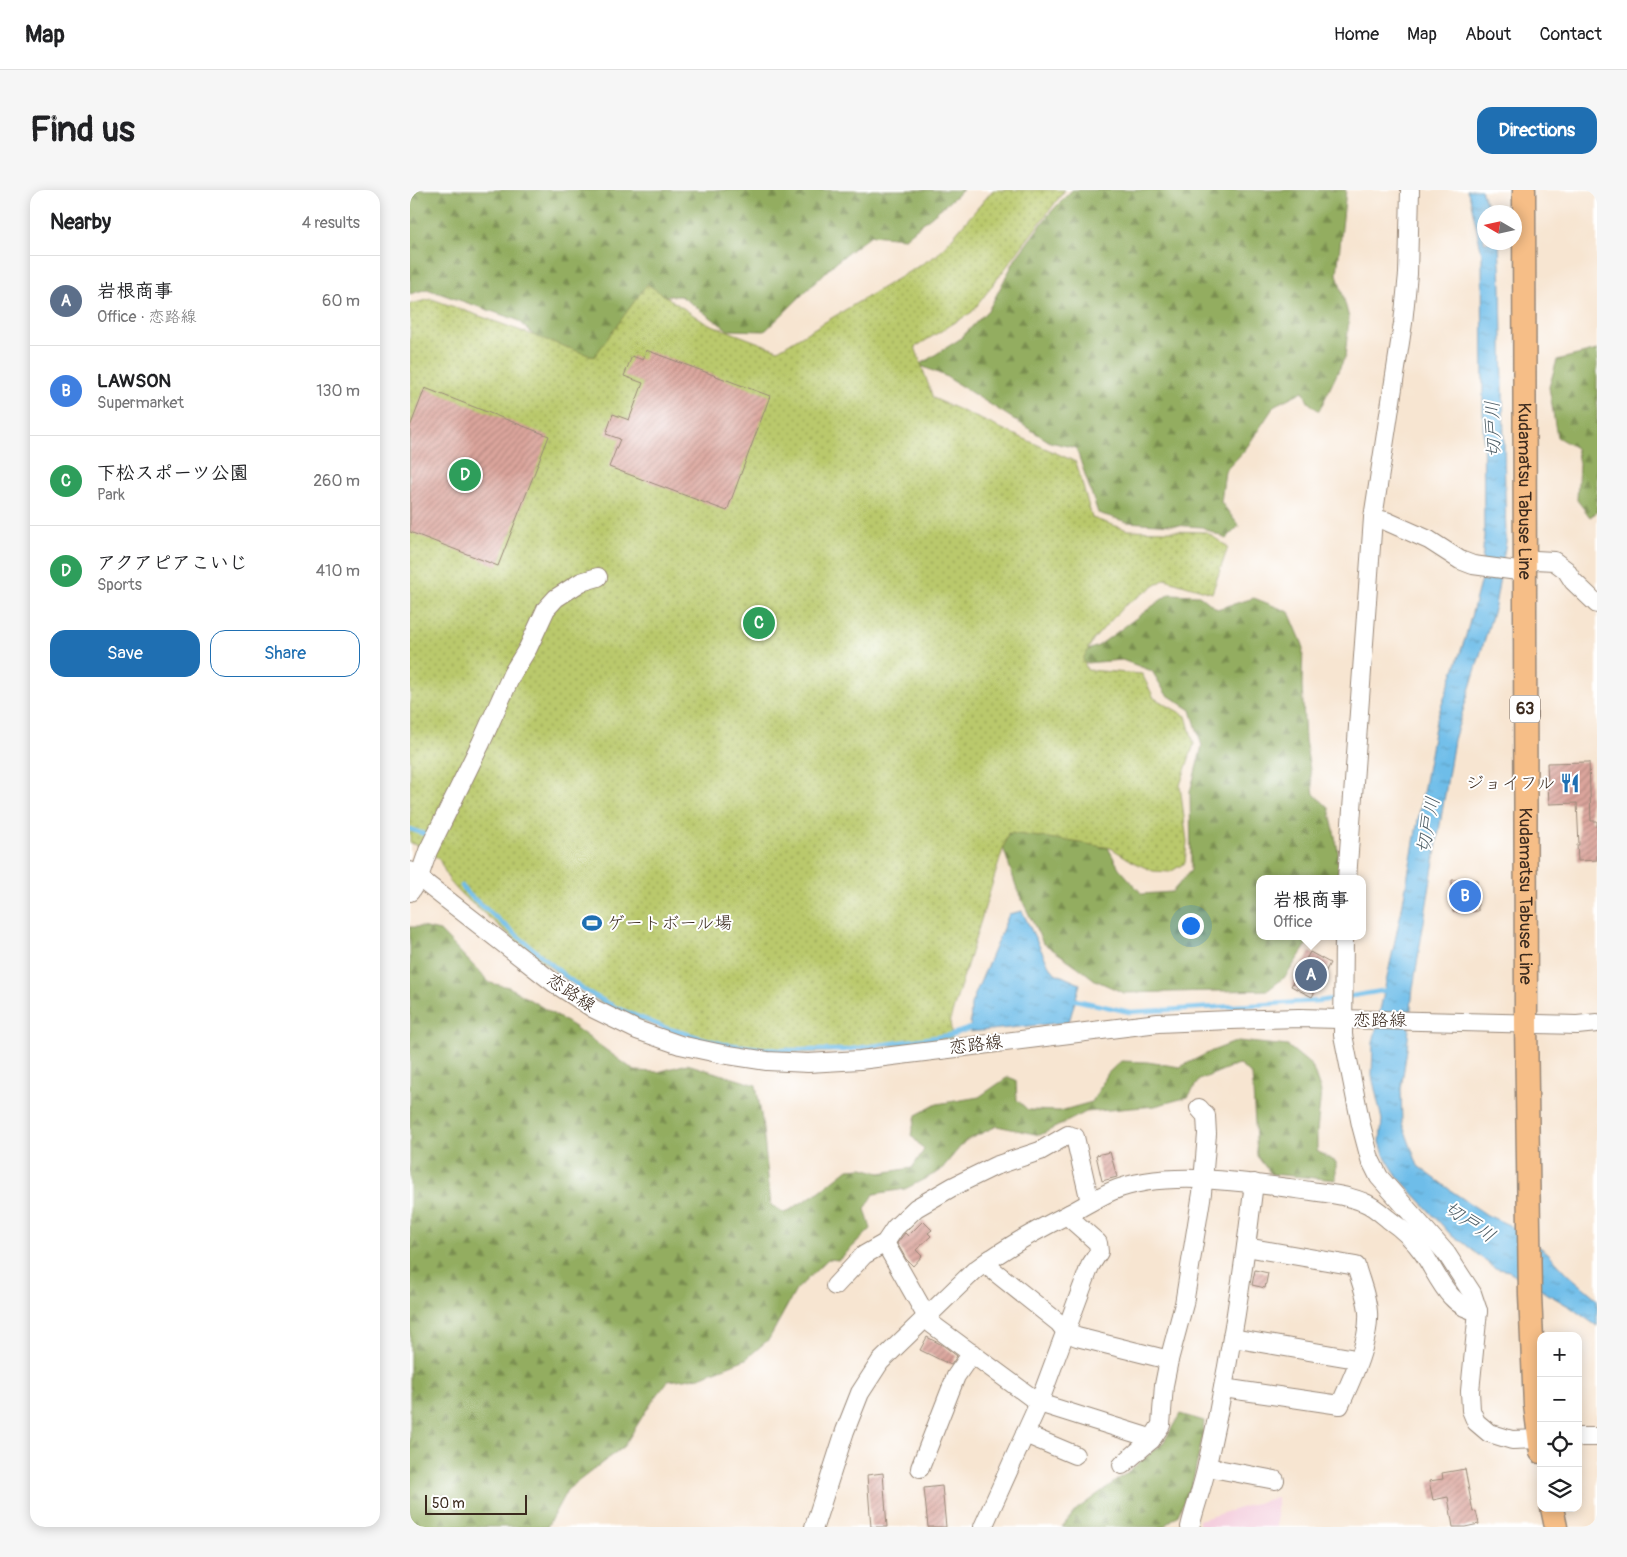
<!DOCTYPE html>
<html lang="en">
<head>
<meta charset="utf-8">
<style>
	body { margin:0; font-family:Pangolin,"Klee One",sans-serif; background:#f6f6f6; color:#202124 }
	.controls { position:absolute; right:15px; bottom:15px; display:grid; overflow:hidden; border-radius:10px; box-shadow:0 2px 12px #0003 }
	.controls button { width:45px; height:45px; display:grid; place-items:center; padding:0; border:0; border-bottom:1px solid #e0e0e0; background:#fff; color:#202124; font:25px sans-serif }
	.compass { position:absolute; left:1067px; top:15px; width:45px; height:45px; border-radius:50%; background:#fff; box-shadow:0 2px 12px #0003; rotate:279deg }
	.scale { position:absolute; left:15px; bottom:12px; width:102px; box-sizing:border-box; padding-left:5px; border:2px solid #3b2a1e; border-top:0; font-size:14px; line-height:18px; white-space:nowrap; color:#3b2a1e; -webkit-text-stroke:4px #fff; paint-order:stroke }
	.you { position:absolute; left:780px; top:735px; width:18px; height:18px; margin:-12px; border:4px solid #fff; border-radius:50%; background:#1a73e8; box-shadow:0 0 0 8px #1a73e833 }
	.badge { display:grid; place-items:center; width:32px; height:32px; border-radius:50%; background:#1f6fb2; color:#fff; font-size:16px; font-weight:700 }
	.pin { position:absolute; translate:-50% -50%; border:2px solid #fff; box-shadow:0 1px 5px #0006 }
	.popup { position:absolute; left:846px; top:685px; width:110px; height:65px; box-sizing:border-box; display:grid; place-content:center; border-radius:10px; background:#fff; filter:drop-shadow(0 1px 4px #0005); font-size:16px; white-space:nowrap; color:#757577 }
	.popup b { font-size:19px; color:#202124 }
	.popup::after { content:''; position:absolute; left:50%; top:100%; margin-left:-10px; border:10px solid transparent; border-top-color:#fff }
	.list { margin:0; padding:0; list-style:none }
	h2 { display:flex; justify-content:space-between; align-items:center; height:65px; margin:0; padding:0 20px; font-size:21px }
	h2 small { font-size:16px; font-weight:400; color:#757577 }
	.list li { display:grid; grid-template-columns:32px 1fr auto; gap:15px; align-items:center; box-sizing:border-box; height:90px; padding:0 20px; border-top:1px solid #e0e0e0 }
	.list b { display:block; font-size:19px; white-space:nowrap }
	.list p { margin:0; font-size:16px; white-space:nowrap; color:#757577 }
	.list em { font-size:16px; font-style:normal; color:#757577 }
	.actions { display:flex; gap:10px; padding:15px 20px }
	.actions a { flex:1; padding:11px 0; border:1px solid #1f6fb2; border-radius:15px; text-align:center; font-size:18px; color:#1f6fb2 }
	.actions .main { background:#1f6fb2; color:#fff }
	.icon { flex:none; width:28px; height:28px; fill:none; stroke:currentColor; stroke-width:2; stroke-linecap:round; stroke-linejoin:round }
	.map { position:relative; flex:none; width:1187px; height:1337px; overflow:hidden; border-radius:15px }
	header { display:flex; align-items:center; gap:30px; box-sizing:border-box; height:70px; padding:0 25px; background:#fff; border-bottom:1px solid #e0e0e0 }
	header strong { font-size:24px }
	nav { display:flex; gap:28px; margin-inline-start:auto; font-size:18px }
	.intro { display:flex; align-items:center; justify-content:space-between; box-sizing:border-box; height:120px; padding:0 30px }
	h1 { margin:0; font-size:35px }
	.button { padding:12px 22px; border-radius:15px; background:#1f6fb2; color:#fff; font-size:18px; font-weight:700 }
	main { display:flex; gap:30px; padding:0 30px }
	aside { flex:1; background:#fff; border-radius:15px; box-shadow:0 2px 12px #0003 }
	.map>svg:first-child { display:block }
</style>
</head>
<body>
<header>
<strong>Map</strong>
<nav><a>Home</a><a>Map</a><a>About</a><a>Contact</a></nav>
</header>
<div class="intro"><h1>Find us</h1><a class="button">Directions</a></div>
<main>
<aside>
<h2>Nearby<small>4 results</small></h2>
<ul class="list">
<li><span class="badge" style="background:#5c6f8a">A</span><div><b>岩根商事</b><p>Office · 恋路線</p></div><em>60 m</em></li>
<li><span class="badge" style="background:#3f7fe0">B</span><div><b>LAWSON</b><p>Supermarket</p></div><em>130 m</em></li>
<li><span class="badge" style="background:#2e9e5b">C</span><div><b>下松スポーツ公園</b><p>Park</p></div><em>260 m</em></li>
<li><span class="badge" style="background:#2e9e5b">D</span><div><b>アクアピアこいじ</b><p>Sports</p></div><em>410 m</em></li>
</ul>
<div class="actions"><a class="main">Save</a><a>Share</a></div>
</aside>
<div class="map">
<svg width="1187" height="1337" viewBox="0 0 1187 1337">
	<defs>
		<pattern id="forest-firs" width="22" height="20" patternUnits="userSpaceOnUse" patternTransform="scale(1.25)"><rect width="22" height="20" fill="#93ad60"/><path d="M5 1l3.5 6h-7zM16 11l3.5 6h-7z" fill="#798d4f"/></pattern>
		<pattern id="park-dots" width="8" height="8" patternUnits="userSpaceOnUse" patternTransform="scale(1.25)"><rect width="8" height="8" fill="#bac96c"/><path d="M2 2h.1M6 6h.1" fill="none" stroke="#98a358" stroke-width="1.8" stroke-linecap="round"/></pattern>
		<pattern id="water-ripples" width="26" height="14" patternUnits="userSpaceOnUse" patternTransform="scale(1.25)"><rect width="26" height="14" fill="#6ebde9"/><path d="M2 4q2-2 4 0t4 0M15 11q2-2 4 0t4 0" fill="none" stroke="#5c9abc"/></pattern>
		<pattern id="building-hatch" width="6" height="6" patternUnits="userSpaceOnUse" patternTransform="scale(1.25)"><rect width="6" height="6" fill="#dba59c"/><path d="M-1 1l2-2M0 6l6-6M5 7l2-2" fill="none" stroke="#b3877f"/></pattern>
	</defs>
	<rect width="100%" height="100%" fill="#fff"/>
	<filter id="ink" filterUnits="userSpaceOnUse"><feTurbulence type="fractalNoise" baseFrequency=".02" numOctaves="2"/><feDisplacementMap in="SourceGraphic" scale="10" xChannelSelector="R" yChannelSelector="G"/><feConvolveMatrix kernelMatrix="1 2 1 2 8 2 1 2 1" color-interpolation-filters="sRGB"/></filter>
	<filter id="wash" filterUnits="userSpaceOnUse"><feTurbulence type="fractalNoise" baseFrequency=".0096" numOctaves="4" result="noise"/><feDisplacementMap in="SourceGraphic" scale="20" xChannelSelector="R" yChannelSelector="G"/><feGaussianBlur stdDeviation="1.12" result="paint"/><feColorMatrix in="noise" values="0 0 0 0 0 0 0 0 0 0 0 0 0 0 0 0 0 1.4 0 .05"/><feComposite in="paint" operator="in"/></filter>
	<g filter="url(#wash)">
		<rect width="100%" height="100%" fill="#f7e5d1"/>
		<path fill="#f4cfde" d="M867 1307V1337H789V1330Z"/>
		<g fill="url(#forest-firs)" stroke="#676c3f">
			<path d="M0 0H553L495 48 461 45 426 72 355 141 318 140 271 106H238L189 176 150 169 107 130 17 99 0 104Z"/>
			<path d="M662 0H936L927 84 939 128 935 167 909 221 898 212 893 201 865 215 835 260 815 281 811 312 829 336 816 349 792 337 717 332 688 323 666 258 640 252 535 186 509 175 550 149 579 119 606 68 639 24Z"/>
			<path d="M1187 160V322L1180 327 1167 310 1169 274 1166 258 1147 247 1139 197 1147 170Z"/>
			<path d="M759 404 789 405 807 419 844 408 879 422 893 455 892 495 895 550 904 604 919 618 930 670 927 689H850V746H908L898 753 876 786 858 800 714 803 685 790 668 777 633 753 608 702 588 642 689 641 709 678 732 704 762 702 781 680 780 602 792 556 781 520 756 504 742 481 712 470 664 474 665 465 688 456Z"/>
			<path d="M0 737H11L30 741 80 793 99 797 163 836 225 881 248 882 277 874 346 895 352 930 361 1015 375 1023 410 1001 438 979 453 978 470 983 502 978 514 960 501 945 506 925 527 914 569 907 598 887 606 890 607 910 618 920 650 921 682 912 698 883 711 871 737 872 770 877 802 861 828 851 878 856 902 876 911 902 907 941V961L926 972V990L861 984 847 966 842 885 828 874 789 890 778 907 745 916 676 922 630 945 587 936 555 951 530 981 495 999 464 1004 455 1019 461 1039 429 1070 418 1069 386 1100 359 1149 336 1169 290 1187 258 1191 239 1216 214 1256 157 1300 137 1337H0Z"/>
			<path d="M770 1224 794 1231 793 1246 782 1295 767 1326 753 1337H652L666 1320 714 1285 753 1253Z"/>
		</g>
		<path fill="url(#park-dots)" stroke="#7a7a45" d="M583 0H655L562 122 505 157 523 208 666 272 682 328 718 340 796 342 818 357 802 403 755 389 714 416 683 450 673 469 677 480 732 484 744 508 776 526 784 554 770 595 777 652 775 673 760 682 743 681 725 673 701 658 646 649 598 643 540 830 542 848C486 855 431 864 375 863 356 863 335 858 315 854 272 845 225 833 187 810 138 780 96 741 52 705L40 692 29 669 6 655 0 653V114L22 109 184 167 237 94 294 132 368 160 527 65Z"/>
		<g fill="url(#water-ripples)" stroke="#547484">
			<path d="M1057 0H1071L1080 22H1074V52L1089 53 1091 97 1096 352 1085 416 1044 550 1003 798 997 859 991 899 992 933 1008 976 1043 1002 1077 1025 1101 1036 1138 1063 1159 1085 1187 1109V1136L1160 1117 1099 1081 1084 1078 1050 1050 1043 1047 988 987 975 967 970 952 972 930 962 886 963 853 992 718 1026 531 1055 449 1071 389 1074 346 1072 64 1060 8Z"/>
			<path d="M612 721 638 774 645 783 670 794 659 832 560 842 561 814 599 724Z"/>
		</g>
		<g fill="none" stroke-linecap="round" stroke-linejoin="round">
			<g stroke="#6ebde9" stroke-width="4.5">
				<path d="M0 639 14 644"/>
				<path d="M52 696 57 703 154 785 174 800 207 818 256 838 313 854 369 860H434L540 845 564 837"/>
				<path d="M936 807 978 800"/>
				<path d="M661 809 720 822 909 811 929 808"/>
			</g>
		</g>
		<g id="blocks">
			<g fill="url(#building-hatch)">
				<path d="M236 160 360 206 317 321 199 277 210 249 196 244 203 224 219 230 233 193 214 186 222 166 233 170Z"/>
				<path d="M15 198 139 246 88 376 0 342V237Z"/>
				<path d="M1179 572 1181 631H1187V670L1168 671 1167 655H1169L1167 613 1139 614 1137 573Z"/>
				<path d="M1042 690H1067L1068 721 1043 722Z"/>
				<path d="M900 762 920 773 902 807 881 796Z"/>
				<path d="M700 962 707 987 692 991 686 965Z"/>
				<path d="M513 1031 522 1040 518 1043 521 1046 506 1060 512 1066 503 1076 496 1069 487 1053 495 1043 498 1046Z"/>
				<path d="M845 1080 858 1083 855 1098 842 1095Z"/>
				<path d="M517 1147 534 1156 547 1166 541 1175 510 1160Z"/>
				<path d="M1055 1279 1063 1322 1066 1321 1069 1334 1055 1337H1043L1038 1307 1023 1310 1019 1291 1033 1289 1032 1283Z"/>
				<path d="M473 1283 477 1337H461L457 1285Z"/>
				<path d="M532 1296 536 1337H518L514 1298Z"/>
			</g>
		</g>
	</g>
	<g filter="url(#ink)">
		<use href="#blocks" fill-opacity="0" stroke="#998878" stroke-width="1"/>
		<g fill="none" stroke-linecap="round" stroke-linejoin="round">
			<defs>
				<g id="minor">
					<path d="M963 328 976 331 1019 350 1050 370 1063 375 1108 381 1125 370 1144 371 1156 380 1163 391 1187 414"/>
					<path d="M0 681 144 793 184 819 227 840 270 855 312 864 357 871 398 873 450 870 748 833 821 830 889 828 1167 835 1187 833"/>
					<path d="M937 689 963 328 993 133 998 84 1000 0"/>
					<path d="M0 702 9 687 18 661 71 553 102 484 118 458 136 419 146 408 171 392 188 387"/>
					<path d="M934 746 933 845 951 935 960 969 969 987 1036 1063 1062 1103 1068 1121 1060 1201 1061 1220 1066 1232 1079 1243 1102 1250 1131 1249"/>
					<path d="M475 1053 517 1127 523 1135 629 1213 734 1246 741 1250"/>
					<path d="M580 1069V1078L649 1133 656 1142 667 1147 759 1170"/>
					<path d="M425 1096 454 1065 475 1053 485 1038 506 1018 544 996 585 976 630 961 658 945 665 947 680 1012"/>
					<path d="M822 1148 940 1168 948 1171"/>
					<path d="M813 1198 930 1215C942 1189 960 1151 958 1122 957 1106 950 1091 946 1076L836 1057"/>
					<path d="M615 1244 665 1265"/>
					<path d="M1168 1247H1187"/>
					<path d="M712 1275 741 1250 751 1235 754 1195 759 1170 774 1114 792 1003 797 944 796 926 789 918"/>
					<path d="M797 1277 865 1290"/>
					<path d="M510 1278 546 1186 562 1163"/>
					<path d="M404 1337 435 1241 450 1203 470 1172 564 1081C593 1059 623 1042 655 1026 671 1018 686 1008 702 1001 752 980 826 991 879 998 903 1002 930 1003 953 1012 962 1015 971 1023 978 1029 991 1038 1004 1050 1013 1063 1028 1085 1039 1118 1068 1121"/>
					<path d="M573 1337 629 1213 680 1076 689 1062 688 1053 662 1030 659 1024"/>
					<path d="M780 1337C785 1316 793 1296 797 1275 818 1182 833 1088 844 993"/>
				</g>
				<g id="major">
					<path id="s1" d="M1114 0 1116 834 1120 1105 1125 1215 1131 1262"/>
					<path d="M1142 1318 1146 1337"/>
				</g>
			</defs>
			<use href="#minor" stroke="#998878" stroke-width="20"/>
			<use href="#major" stroke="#998878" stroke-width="25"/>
			<use href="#minor" stroke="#fff" stroke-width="18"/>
			<use href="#major" stroke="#f6be87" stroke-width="22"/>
		</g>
	</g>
	<defs>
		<symbol id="restaurant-bare" viewBox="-9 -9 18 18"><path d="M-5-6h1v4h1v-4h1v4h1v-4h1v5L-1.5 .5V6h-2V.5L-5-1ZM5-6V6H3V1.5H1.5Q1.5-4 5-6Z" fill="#1f6fb2" stroke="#fff" stroke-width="2.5" paint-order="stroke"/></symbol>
		<symbol id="stadium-bare" viewBox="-9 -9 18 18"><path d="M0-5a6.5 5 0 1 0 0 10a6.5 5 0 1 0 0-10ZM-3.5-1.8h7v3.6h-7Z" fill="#1f6fb2" stroke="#fff" stroke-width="2.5" paint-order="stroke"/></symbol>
	</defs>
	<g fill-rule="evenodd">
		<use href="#restaurant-bare" x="1146" y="579" width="28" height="28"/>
		<use href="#stadium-bare" x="168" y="719" width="28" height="28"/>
	</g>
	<g text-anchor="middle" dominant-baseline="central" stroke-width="4" stroke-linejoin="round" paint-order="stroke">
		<rect fill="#fff" stroke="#766a62" stroke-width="1" x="1100" y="505.5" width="30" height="27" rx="4"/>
		<g font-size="16" font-weight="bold" fill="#3b2a1e">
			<text x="1115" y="519">63</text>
		</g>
		<g font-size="18" fill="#3b2a1e" stroke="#fff">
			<text stroke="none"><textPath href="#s1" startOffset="301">Kudamatsu Tabuse Line</textPath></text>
			<text stroke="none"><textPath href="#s1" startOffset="706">Kudamatsu Tabuse Line</textPath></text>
			<text transform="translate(161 803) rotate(34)">恋路線</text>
			<text x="970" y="830">恋路線</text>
			<text transform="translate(566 855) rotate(-7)">恋路線</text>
		</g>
		<g font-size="18" fill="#3b2a1e" stroke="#fff" text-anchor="end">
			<text x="1145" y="593">ジョイフル</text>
			<text x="197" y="733" text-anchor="start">ゲートボール場</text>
		</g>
		<g font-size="19" font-style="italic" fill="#4d5d65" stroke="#fff">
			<text transform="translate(1083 239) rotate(-91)">切戸川</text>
			<text transform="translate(1018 635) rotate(-79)">切戸川</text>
			<text transform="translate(1060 1032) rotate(35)">切戸川</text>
		</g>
	</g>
</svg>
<div class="controls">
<button>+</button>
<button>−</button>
<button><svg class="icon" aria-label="locate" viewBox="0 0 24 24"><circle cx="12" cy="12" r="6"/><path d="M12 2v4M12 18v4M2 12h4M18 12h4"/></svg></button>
<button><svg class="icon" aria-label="layers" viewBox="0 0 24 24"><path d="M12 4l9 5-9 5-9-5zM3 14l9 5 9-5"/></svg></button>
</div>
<svg class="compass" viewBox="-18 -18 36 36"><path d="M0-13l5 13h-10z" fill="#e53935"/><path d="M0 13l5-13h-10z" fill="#757577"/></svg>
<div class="scale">50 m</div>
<div class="you"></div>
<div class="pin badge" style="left:901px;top:785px;background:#5c6f8a">A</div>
<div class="popup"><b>岩根商事</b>Office</div>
<div class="pin badge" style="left:1055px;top:706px;background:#3f7fe0">B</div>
<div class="pin badge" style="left:349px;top:433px;background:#2e9e5b">C</div>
<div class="pin badge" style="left:55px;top:285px;background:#2e9e5b">D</div>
</div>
</main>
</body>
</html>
